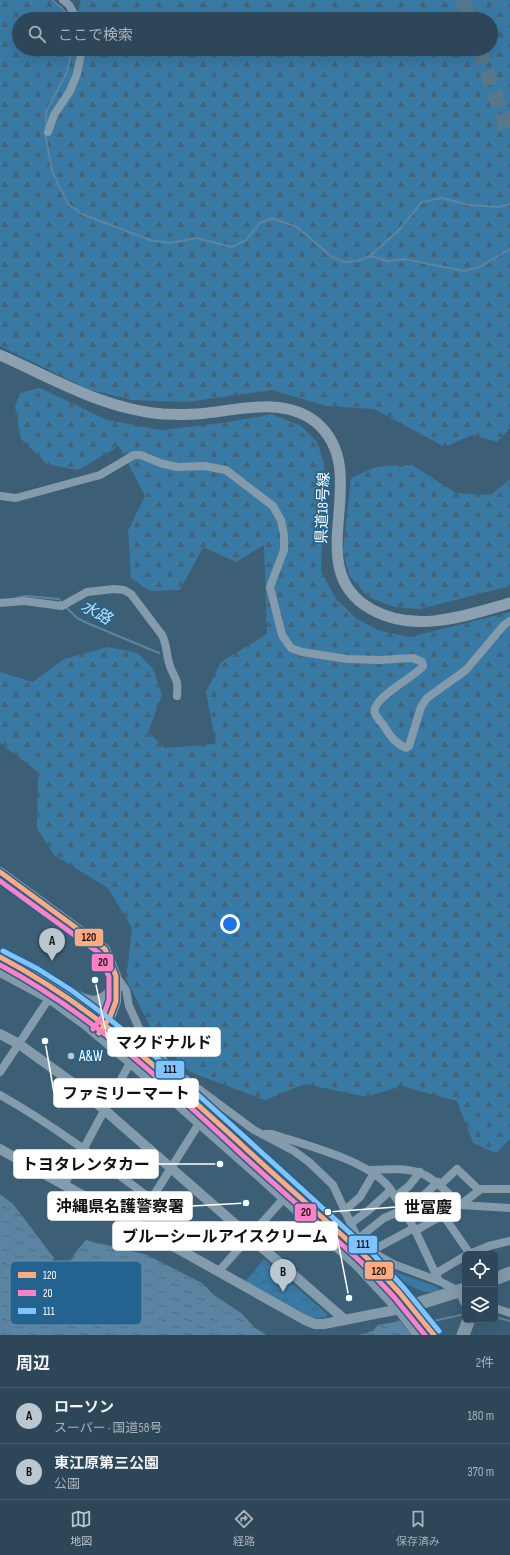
<!DOCTYPE html>
<html lang="ja">
<head>
<meta charset="utf-8">
<style>
	body { margin:0; font-family:"Sofia Sans Condensed","Noto Sans JP",sans-serif; background:#395161; color:#f1f3f6 }
	.controls { position:absolute; right:12px; bottom:12px; display:grid; overflow:hidden; border-radius:6px; box-shadow:0 4px 16px #0002 }
	.controls button { width:36px; height:36px; display:grid; place-items:center; padding:0; border:0; border-bottom:1px solid #485f6e; background:#2d4758; color:#f1f3f6; font:20px sans-serif }
	.you { position:absolute; left:230px; top:924px; width:14px; height:14px; margin:-10px; border:3px solid #fff; border-radius:50%; background:#1a73e8; box-shadow:0 0 0 6px #1a73e833 }
	.badge { display:grid; place-items:center; width:26px; height:26px; border-radius:50%; background:#bbc7cf; color:#111; font-size:13px; font-weight:700 }
	.pin { position:absolute; translate:-50% -33px; filter:drop-shadow(0 1px 2px #0008) }
	.pin::after { content:''; position:absolute; top:21px; width:14px; height:12px; background:inherit; clip-path:polygon(0 0,100% 0,50% 100%) }
	.list { margin:0; padding:0; list-style:none }
	h2 { display:flex; justify-content:space-between; align-items:center; height:52px; margin:0; padding:0 16px; font-size:17px }
	h2 small { font-size:13px; font-weight:400; color:#a7b2ba }
	.list li { display:grid; grid-template-columns:26px 1fr auto; gap:12px; align-items:center; box-sizing:border-box; height:56px; padding:0 16px; border-top:1px solid #485f6e }
	.list b { display:block; font-size:15px; white-space:nowrap }
	.list p { margin:0; font-size:13px; white-space:nowrap; color:#a7b2ba }
	.list em { font-size:13px; font-style:normal; color:#a7b2ba }
	.icon { flex:none; width:22px; height:22px; fill:none; stroke:currentColor; stroke-width:2; stroke-linecap:round; stroke-linejoin:round }
	.map { position:relative; flex:none; width:510px; height:1335px; overflow:hidden }
	.search { position:absolute; background:#2d4758; box-shadow:0 4px 16px #0002; left:12px; right:12px; top:12px; height:44px; display:flex; align-items:center; gap:10px; box-sizing:border-box; padding:0 14px; border-radius:22px; color:#a7b2ba; font-size:15px }
	.sheet { height:164px; background:#2d4758 }
	nav { display:flex; justify-content:space-around; align-items:center; box-sizing:border-box; height:56px; border-top:1px solid #485f6e; background:#2d4758; font-size:11px; color:#a7b2ba }
	nav a { display:grid; justify-items:center; gap:2px }
	nav .on { color:#bbc7cf }
	.map>svg:first-child { display:block }
</style>
</head>
<body>
<div class="map">
<svg width="510" height="1335" viewBox="0 0 510 1335">
	<defs>
		<pattern id="forest-firs" width="22" height="20" patternUnits="userSpaceOnUse"><rect width="22" height="20" fill="#397aa5"/><path d="M5 1l3.5 6h-7zM16 11l3.5 6h-7z" fill="#426378"/></pattern>
		<pattern id="park-crowns" width="20" height="18" patternUnits="userSpaceOnUse"><rect width="20" height="18" fill="#397aa5"/><path d="M2 6a3 3 0 1 1 6 0M12 15a3 3 0 1 1 6 0" fill="none" stroke="#426378"/></pattern>
		<pattern id="water-ripples" width="26" height="14" patternUnits="userSpaceOnUse"><rect width="26" height="14" fill="#5b84a2"/><path d="M2 4q2-2 4 0t4 0M15 11q2-2 4 0t4 0" fill="none" stroke="#546b7b"/></pattern>
	</defs>
	<rect width="100%" height="100%" fill="#3c5f76"/>
	<path fill="#397aa5" d="M385 1268 437 1287 440 1291C419 1297 401 1280 385 1268Z"/>
	<g fill="url(#forest-firs)" fill-rule="evenodd">
		<path d="M0 0H49L76 17 81 0H510V428L497 442 472 435 445 447 374 409 326 406 272 390 187 402 132 400 88 389 0 346ZM19 19H491V49H19Z"/>
		<path d="M40 388 107 420 161 430 223 423 272 414 301 426 317 442 324 463 321 571 336 599 357 619 380 631 410 637 510 612V1139L496 1153 473 1143 457 1101 401 1086 367 1097 305 1084 265 1100 190 1072 156 1038 126 979 132 928 108 888 54 855 37 828 38 772 0 743V672L33 682 64 659 108 647 138 653 153 669 162 695 148 732 165 748 216 744 206 692 221 662 267 634 264 545 236 562 203 547 180 590 150 591 131 578 128 531 145 496 119 446 78 470 47 464 21 439 15 407 20 393Z"/>
		<path d="M412 465 456 493 491 495 510 479V586L420 609 394 607 368 597 350 577 343 552 351 478 378 466Z"/>
	</g>
	<path fill="url(#park-crowns)" d="M264 1259 327 1314 326 1318H316L308 1316 245 1282Z"/>
	<g fill="url(#water-ripples)">
		<path d="M0 1194 13 1204 54 1258 36 1293 39 1297 45 1301 51 1297 75 1253 86 1240 147 1255 202 1283 214 1295 241 1313 255 1328 267 1335H0Z"/>
		<path d="M399 1320 412 1335H359L373 1331 378 1325 396 1322Z"/>
	</g>
	<g fill="none" stroke-linecap="round" stroke-linejoin="round">
		<g stroke="#5b84a2" stroke-width="2">
			<path d="M52 0 62 8 69 19"/>
			<path d="M46 128V112L67 72 72 49"/>
			<path d="M45 133 52 171 68 204 82 214 150 240 170 243 196 238 232 247 246 240 260 223 272 218 297 227 332 257 344 262 357 261 370 256 388 261 404 259 464 271 479 267 510 249"/>
			<path d="M370 256 399 230 422 202 442 198 469 205 500 207 510 204"/>
			<path d="M16 598 26 596 59 599 62 603"/>
			<path d="M66 607 77 618 87 623 159 653"/>
			<path d="M495 1317 510 1321"/>
			<path d="M429 1322 465 1314"/>
		</g>
		<g stroke="#59778b" stroke-width="15" stroke-dasharray="15 8" stroke-linecap="butt">
			<path d="M462 0 469 19"/>
			<path d="M479 49 510 136"/>
		</g>
		<g stroke="#839baa" stroke-width="8">
			<path d="M63 0 69 5 77 19"/>
			<path d="M48 132 54 115 70 91 77 74 82 49"/>
			<path d="M0 496 16 498 100 475 134 455H141L160 463 177 467 204 466 226 470 273 506 281 520 284 535V550L270 587 282 635 291 648 302 652 347 659 379 660 413 658 422 662 423 666C415 677 370 699 375 713 376 717 381 722 384 726 389 735 396 744 406 748L409 746 421 707 427 698 466 670 504 625 510 621"/>
			<path d="M0 603 24 601 62 606 87 592 114 589 124 590 131 594 162 635C167 644 166 653 169 663 173 679 179 675 177 696"/>
			<path d="M116 976 126 990 129 1006 140 1030 156 1053 173 1070 254 1130 294 1151 309 1162 333 1185 356 1235 376 1254 393 1264 439 1281 459 1291 465 1304"/>
			<path d="M0 1072 50 997"/>
			<path d="M0 1095C53 1125 102 1162 151 1199"/>
			<path d="M266 1134H272C305 1145 372 1161 391 1190L414 1228 439 1281"/>
			<path d="M370 1170C419 1167 426 1170 460 1205L510 1208"/>
			<path d="M64 1185 131 1061"/>
			<path d="M440 1185 457 1169 479 1190"/>
			<path d="M395 1197 409 1186 420 1172"/>
			<path d="M344 1211 360 1197 374 1173"/>
			<path d="M405 1213 438 1182"/>
			<path d="M443 1215 470 1254"/>
			<path d="M350 1224 369 1210 391 1190"/>
			<path d="M135 1225 200 1122"/>
			<path d="M415 1231 460 1205 481 1189H510"/>
			<path d="M359 1238 384 1218 403 1210"/>
			<path d="M373 1250 414 1228"/>
			<path d="M469 1254 489 1246 510 1241"/>
			<path d="M218 1272 285 1197"/>
			<path d="M435 1274 465 1256"/>
			<path d="M495 1308 510 1313"/>
		</g>
		<g stroke="#839baa" stroke-width="10">
			<path d="M0 872 105 949 116 976V1001L112 1013 101 1030"/>
			<path d="M0 1034 19 1044 77 1086 345 1320"/>
			<path d="M0 1149 305 1320 315 1324H324L400 1309"/>
		</g>
		<path stroke="#8ca0af" stroke-width="11" d="M0 355C52 378 105 410 163 414 174 414 186 415 197 414 235 411 284 395 317 423 375 474 298 568 371 609 415 634 465 616 510 603"/>
		<g stroke="#839aa9" stroke-width="13">
			<path d="M0 957C93 1002 168 1077 243 1146 284 1184 327 1220 367 1258L399 1292 434 1335"/>
			<path d="M0 970 50 997 87 1024 131 1061 256 1171 358 1264 400 1309 420 1335"/>
			<path d="M75 996C94 1007 103 1003 116 987"/>
			<path d="M495 1279 510 1273"/>
			<path d="M404 1308 465 1289"/>
			<path d="M463 1335 468 1322"/>
		</g>
		<defs>
			<g id="bus-1">
				<path d="M0 872 105 949 116 976V1001L110 1017 99 1033"/>
				<path d="M0 957C96 1008 164 1074 243 1146 284 1184 326 1220 367 1258L399 1292 434 1335"/>
			</g>
			<g id="bus-2">
				<path d="M0 881 99 953 109 977V1000L104 1014 93 1029"/>
				<path d="M0 965C91 1014 163 1081 238 1151 279 1189 321 1225 362 1263L394 1297 425 1335"/>
			</g>
			<path id="bus-3" d="M3 951 38 969 71 990 102 1013 162 1062 372 1253 404 1288 439 1331"/>
		</defs>
		<use href="#bus-1" stroke="#24638f" stroke-width="8"/>
		<use href="#bus-2" stroke="#24638f" stroke-width="8"/>
		<use href="#bus-3" stroke="#24638f" stroke-width="8"/>
		<use href="#bus-1" stroke="#ffa980" stroke-width="5"/>
		<use href="#bus-2" stroke="#ff80c5" stroke-width="5"/>
		<use href="#bus-3" stroke="#80c4ff" stroke-width="5"/>
	</g>
	<circle fill="#bbc7cf" stroke="#24638f" stroke-width="1.5" cx="71" cy="1056" r="4"/>
	<g text-anchor="middle" dominant-baseline="central" stroke-width="3.5" stroke-linejoin="round" paint-order="stroke">
		<g font-size="15" fill="#fff" stroke="#24638f">
			<text transform="translate(323 508) rotate(-88)">県道18号線</text>
		</g>
		<g font-size="15" fill="#fff" stroke="#24638f" text-anchor="start">
			<text x="79" y="1056">A&amp;W</text>
		</g>
		<g font-size="16" font-style="italic" fill="#c1dff3" stroke="#24638f">
			<text transform="translate(96 613) rotate(29)">水路</text>
		</g>
	</g>
	<rect x="10" y="1261" width="132" height="64" rx="6" fill="#24638f" stroke="#6692b1" stroke-width="1"/>
	<rect x="18" y="1272" width="18" height="6" fill="#ffa980"/>
	<rect x="18" y="1290" width="18" height="6" fill="#ff80c5"/>
	<rect x="18" y="1308" width="18" height="6" fill="#80c4ff"/>
	<g font-size="11" fill="#fff">
		<text x="43" y="1279">120</text>
		<text x="43" y="1297">20</text>
		<text x="43" y="1315">111</text>
	</g>
	<path fill="none" stroke="#fff" stroke-width="1.5" d="M95 980L108 1042M45 1041L54 1093M220 1164L158 1164M246 1203L192 1206M328 1212L396 1207M349 1298L337 1236"/>
	<g fill="#fff" stroke="#24638f" stroke-width="1.5">
		<circle cx="95" cy="980" r="4"/>
		<circle cx="45" cy="1041" r="4"/>
		<circle cx="220" cy="1164" r="4"/>
		<circle cx="246" cy="1203" r="4"/>
		<circle cx="328" cy="1212" r="4"/>
		<circle cx="349" cy="1298" r="4"/>
	</g>
	<g fill="#fff" stroke="#fff" stroke-width="1.5">
		<rect x="108" y="1028" width="112" height="28" rx="4"/>
		<rect x="54" y="1079" width="144" height="28" rx="4"/>
		<rect x="14" y="1150" width="144" height="28" rx="4"/>
		<rect x="48" y="1192" width="144" height="28" rx="4"/>
		<rect x="396" y="1193" width="64" height="28" rx="4"/>
		<rect x="113" y="1222" width="224" height="28" rx="4"/>
	</g>
	<g font-size="16" text-anchor="middle" font-weight="bold" fill="#111">
		<text x="164" y="1048">マクドナルド</text>
		<text x="126" y="1099">ファミリーマート</text>
		<text x="86" y="1170">トヨタレンタカー</text>
		<text x="120" y="1212">沖縄県名護警察署</text>
		<text x="428" y="1213">世冨慶</text>
		<text x="225" y="1242">ブルーシールアイスクリーム</text>
	</g>
	<g stroke="#24638f" stroke-width="1.5">
		<rect x="74" y="928" width="30" height="19" rx="4" fill="#ffa980"/>
		<rect x="91" y="953" width="23" height="19" rx="4" fill="#ff80c5"/>
		<rect x="155" y="1060" width="30" height="19" rx="4" fill="#80c4ff"/>
		<rect x="294" y="1203" width="23" height="19" rx="4" fill="#ff80c5"/>
		<rect x="348" y="1235" width="30" height="19" rx="4" fill="#80c4ff"/>
		<rect x="364" y="1261" width="30" height="19" rx="4" fill="#ffa980"/>
	</g>
	<g font-size="11" text-anchor="middle" font-weight="bold" fill="#111">
		<text x="89" y="941">120</text>
		<text x="103" y="966">20</text>
		<text x="170" y="1073">111</text>
		<text x="306" y="1216">20</text>
		<text x="363" y="1248">111</text>
		<text x="379" y="1275">120</text>
	</g>
</svg>
<div class="controls">
<button><svg class="icon" aria-label="locate" viewBox="0 0 24 24"><circle cx="12" cy="12" r="6"/><path d="M12 2v4M12 18v4M2 12h4M18 12h4"/></svg></button>
<button><svg class="icon" aria-label="layers" viewBox="0 0 24 24"><path d="M12 4l9 5-9 5-9-5zM3 14l9 5 9-5"/></svg></button>
</div>
<div class="you"></div>
<div class="pin badge" style="left:52px;top:961px">A</div>
<div class="pin badge" style="left:283px;top:1292px">B</div>
<div class="search"><svg class="icon" aria-label="search" viewBox="0 0 24 24"><circle cx="10" cy="10" r="6"/><path d="M15 15l6 6"/></svg>ここで検索</div>
</div>
<section class="sheet">
<h2>周辺<small>2件</small></h2>
<ul class="list">
<li><span class="badge">A</span><div><b>ローソン</b><p>スーパー · 国道58号</p></div><em>180 m</em></li>
<li><span class="badge">B</span><div><b>東江原第三公園</b><p>公園</p></div><em>370 m</em></li>
</ul>
</section>
<nav>
<a class="on"><svg class="icon" aria-label="map" viewBox="0 0 24 24"><path d="M3 6l6-2 6 2 6-2v14l-6 2-6-2-6 2zM9 4v14M15 6v14"/></svg>地図</a>
<a><svg class="icon" aria-label="directions" viewBox="0 0 24 24"><path d="M12 3l9 9-9 9-9-9zM9 14v-3h6M13 9l2 2-2 2"/></svg>経路</a>
<a><svg class="icon" aria-label="saved" viewBox="0 0 24 24"><path d="M7 4h10v16l-5-4-5 4z"/></svg>保存済み</a>
</nav>
</body>
</html>
